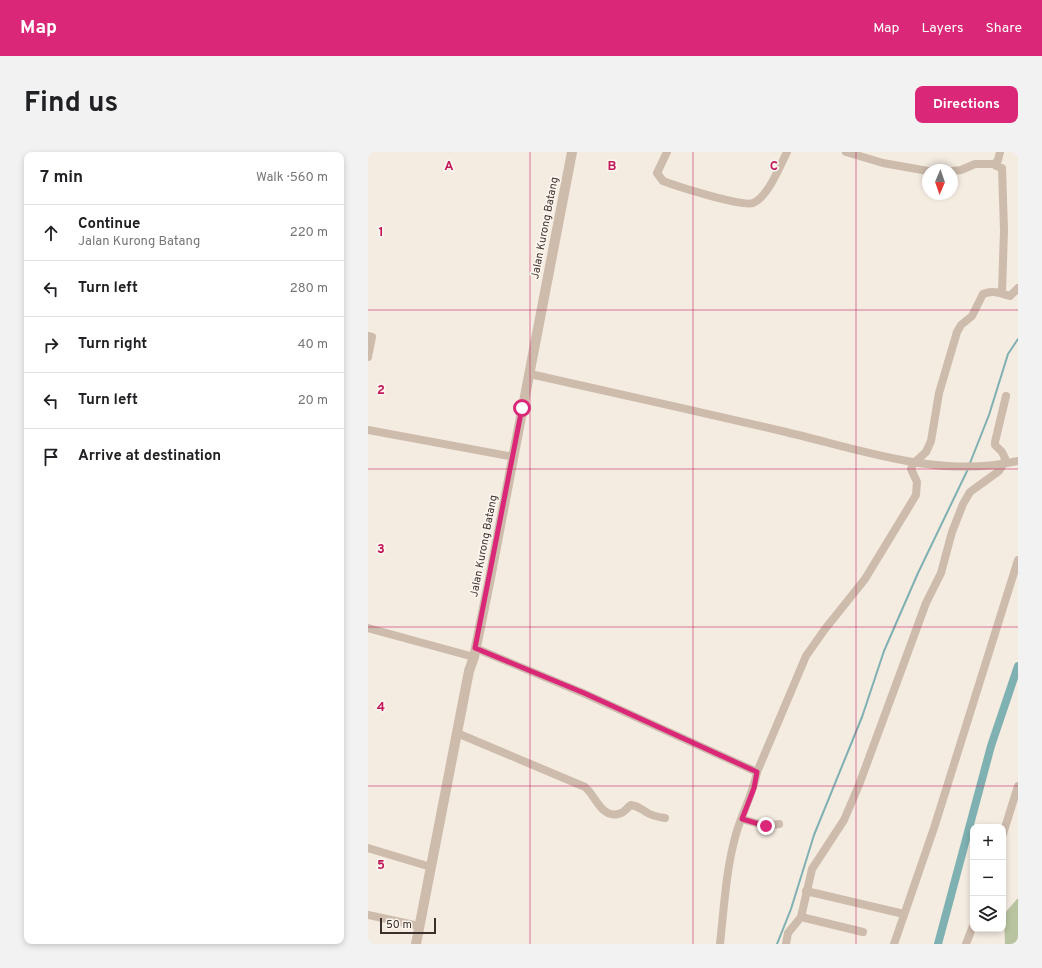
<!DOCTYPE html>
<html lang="en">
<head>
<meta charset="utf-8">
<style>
	body { margin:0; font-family:Overpass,sans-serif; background:#f2f2f2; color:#202124 }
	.controls { position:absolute; right:12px; bottom:12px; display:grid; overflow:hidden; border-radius:8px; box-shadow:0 2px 6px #0003 }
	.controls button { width:36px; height:36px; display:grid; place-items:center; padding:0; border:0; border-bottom:1px solid #e0e0e0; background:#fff; color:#202124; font:20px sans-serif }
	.compass { position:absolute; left:554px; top:12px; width:36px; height:36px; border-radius:50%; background:#fff; box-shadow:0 2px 6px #0003; rotate:182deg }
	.scale { position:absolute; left:12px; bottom:10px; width:56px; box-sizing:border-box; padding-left:4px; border:2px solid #3b302b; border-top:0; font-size:11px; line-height:14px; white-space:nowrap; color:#3b302b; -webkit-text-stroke:3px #fbf5ee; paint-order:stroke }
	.stop { position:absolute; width:12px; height:12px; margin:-9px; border:3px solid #db2777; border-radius:50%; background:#fff }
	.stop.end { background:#db2777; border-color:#fff; box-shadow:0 1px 4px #0008 }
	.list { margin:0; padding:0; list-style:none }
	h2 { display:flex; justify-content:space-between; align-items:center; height:52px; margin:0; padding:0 16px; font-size:17px }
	h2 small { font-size:13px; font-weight:400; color:#757577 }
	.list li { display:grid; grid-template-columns:26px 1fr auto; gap:12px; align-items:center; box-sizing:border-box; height:56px; padding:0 16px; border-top:1px solid #e0e0e0 }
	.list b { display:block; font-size:15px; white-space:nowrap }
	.list p { margin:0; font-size:13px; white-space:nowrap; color:#757577 }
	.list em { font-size:13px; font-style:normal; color:#757577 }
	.icon { flex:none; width:22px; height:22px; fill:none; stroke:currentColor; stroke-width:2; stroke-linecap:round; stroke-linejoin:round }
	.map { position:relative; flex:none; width:650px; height:792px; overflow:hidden; border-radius:8px }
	header { display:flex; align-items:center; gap:24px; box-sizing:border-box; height:56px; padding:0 20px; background:#db2777; color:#fff }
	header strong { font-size:19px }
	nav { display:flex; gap:22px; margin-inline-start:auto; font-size:14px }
	.intro { display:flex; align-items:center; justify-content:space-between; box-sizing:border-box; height:96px; padding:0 24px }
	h1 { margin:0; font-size:28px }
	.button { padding:10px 18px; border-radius:8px; background:#db2777; color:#fff; font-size:14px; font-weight:700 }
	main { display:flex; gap:24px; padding:0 24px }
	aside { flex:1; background:#fff; border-radius:8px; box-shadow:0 2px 6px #0003 }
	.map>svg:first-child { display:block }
</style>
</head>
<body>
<header>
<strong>Map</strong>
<nav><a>Map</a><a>Layers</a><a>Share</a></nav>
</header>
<div class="intro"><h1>Find us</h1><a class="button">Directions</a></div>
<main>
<aside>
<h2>7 min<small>Walk · 560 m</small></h2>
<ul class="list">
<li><svg class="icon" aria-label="ahead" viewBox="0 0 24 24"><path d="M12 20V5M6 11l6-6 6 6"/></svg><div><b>Continue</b><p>Jalan Kurong Batang</p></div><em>220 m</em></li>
<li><svg class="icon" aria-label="left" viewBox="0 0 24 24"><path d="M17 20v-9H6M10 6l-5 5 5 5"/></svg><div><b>Turn left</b></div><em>280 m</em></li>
<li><svg class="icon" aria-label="right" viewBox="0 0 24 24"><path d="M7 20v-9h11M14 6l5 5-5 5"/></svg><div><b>Turn right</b></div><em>40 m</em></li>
<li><svg class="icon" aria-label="left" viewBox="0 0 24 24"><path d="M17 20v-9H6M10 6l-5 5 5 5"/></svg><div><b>Turn left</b></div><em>20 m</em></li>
<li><svg class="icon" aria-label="arrive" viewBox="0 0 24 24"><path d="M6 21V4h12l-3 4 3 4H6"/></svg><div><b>Arrive at destination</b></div></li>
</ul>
</aside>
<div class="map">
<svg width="650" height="792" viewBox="0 0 650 792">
	<rect width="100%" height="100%" fill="#f4ebe1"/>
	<path fill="#b8c4a0" d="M650 746V792H637L636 762Z"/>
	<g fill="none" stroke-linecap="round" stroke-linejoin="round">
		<g stroke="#7fb0b2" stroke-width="2">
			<path d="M602 311 621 263 640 202 650 187"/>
			<path d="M409 792 423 757 446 683 494 565 516 499 550 421 600 317"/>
		</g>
		<path stroke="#7fb0b2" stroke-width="8" d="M570 792 623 594 650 514"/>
		<g stroke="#cdbbac" stroke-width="8">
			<path d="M299 0 289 21 295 29C308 34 374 55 385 51 400 45 412 14 419 0"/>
			<path d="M478 0 515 11 560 19"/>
			<path d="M627 12 630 8 632 0"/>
			<path d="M584 19 593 18 607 12H627L628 14 634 16 636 78 634 141"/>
			<path d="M0 184 4 185 0 205"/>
			<path d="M162 222C247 241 333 260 418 280 494 298 572 327 650 309"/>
			<path d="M0 278 146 305"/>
			<path d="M0 476 106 505"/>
			<path d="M107 496 215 541 389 620"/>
			<path d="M89 581 217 635C228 644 233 666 250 662 257 661 258 656 263 653 270 654 273 657 278 660 284 664 290 665 297 666"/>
			<path d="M374 667 398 674 411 672"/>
			<path d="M635 682 650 634"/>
			<path d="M0 696 63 715"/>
			<path d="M438 739 536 762"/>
			<path d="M0 763 51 774"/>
			<path d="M433 765 495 780"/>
			<path d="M352 792C356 756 358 717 368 682 374 661 385 642 389 620L438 504 457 477 497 427 548 343 549 330 543 317 545 312 558 300 563 289 571 241 589 180 593 173 604 164 615 142C625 138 632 141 642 144L650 136"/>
			<path d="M418 792 420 781 433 765 444 717 476 668 491 633 558 451 573 421 584 380 595 352 602 340 631 319 636 311 637 306 634 300 627 293V290L638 244"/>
			<path d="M526 792 566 676 650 408"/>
			<path d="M598 792 605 774"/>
		</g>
		<path stroke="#cdbbac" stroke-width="10" d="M48 792 101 519 106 505 122 426 204 0"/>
	</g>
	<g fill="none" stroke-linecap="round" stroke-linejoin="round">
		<path stroke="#db2777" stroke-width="5" d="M154 256 107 496 216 541 389 620 386 636 374 667 398 674"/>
	</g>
	<path fill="none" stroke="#c2185b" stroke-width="1" stroke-opacity="0.55" d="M162 0V792M325 0V792M488 0V792M0 158H650M0 317H650M0 475H650M0 634H650"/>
	<g text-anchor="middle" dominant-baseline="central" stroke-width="3.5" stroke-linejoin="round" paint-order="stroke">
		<g font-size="11" fill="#3b302b" stroke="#fbf5ee">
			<text transform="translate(177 76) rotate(-79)">Jalan Kurong Batang</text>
			<text transform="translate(116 394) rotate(-79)">Jalan Kurong Batang</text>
		</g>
	</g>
	<g font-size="13" text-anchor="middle" font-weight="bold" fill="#c2185b" stroke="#fbf5ee" stroke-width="3.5" stroke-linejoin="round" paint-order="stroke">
		<text x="81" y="18">A</text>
		<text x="244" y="18">B</text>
		<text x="406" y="18">C</text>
		<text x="13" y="84">1</text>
		<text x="13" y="242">2</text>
		<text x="13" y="401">3</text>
		<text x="13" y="559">4</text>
		<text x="13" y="717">5</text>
	</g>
</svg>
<div class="controls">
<button>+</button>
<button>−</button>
<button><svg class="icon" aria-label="layers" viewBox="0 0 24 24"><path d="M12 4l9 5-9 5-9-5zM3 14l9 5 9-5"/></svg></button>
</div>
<svg class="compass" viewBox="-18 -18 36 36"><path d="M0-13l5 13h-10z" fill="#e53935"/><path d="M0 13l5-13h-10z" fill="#757577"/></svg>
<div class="scale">50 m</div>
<div class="stop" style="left:154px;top:256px"></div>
<div class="stop end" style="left:398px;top:674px"></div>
</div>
</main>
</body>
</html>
